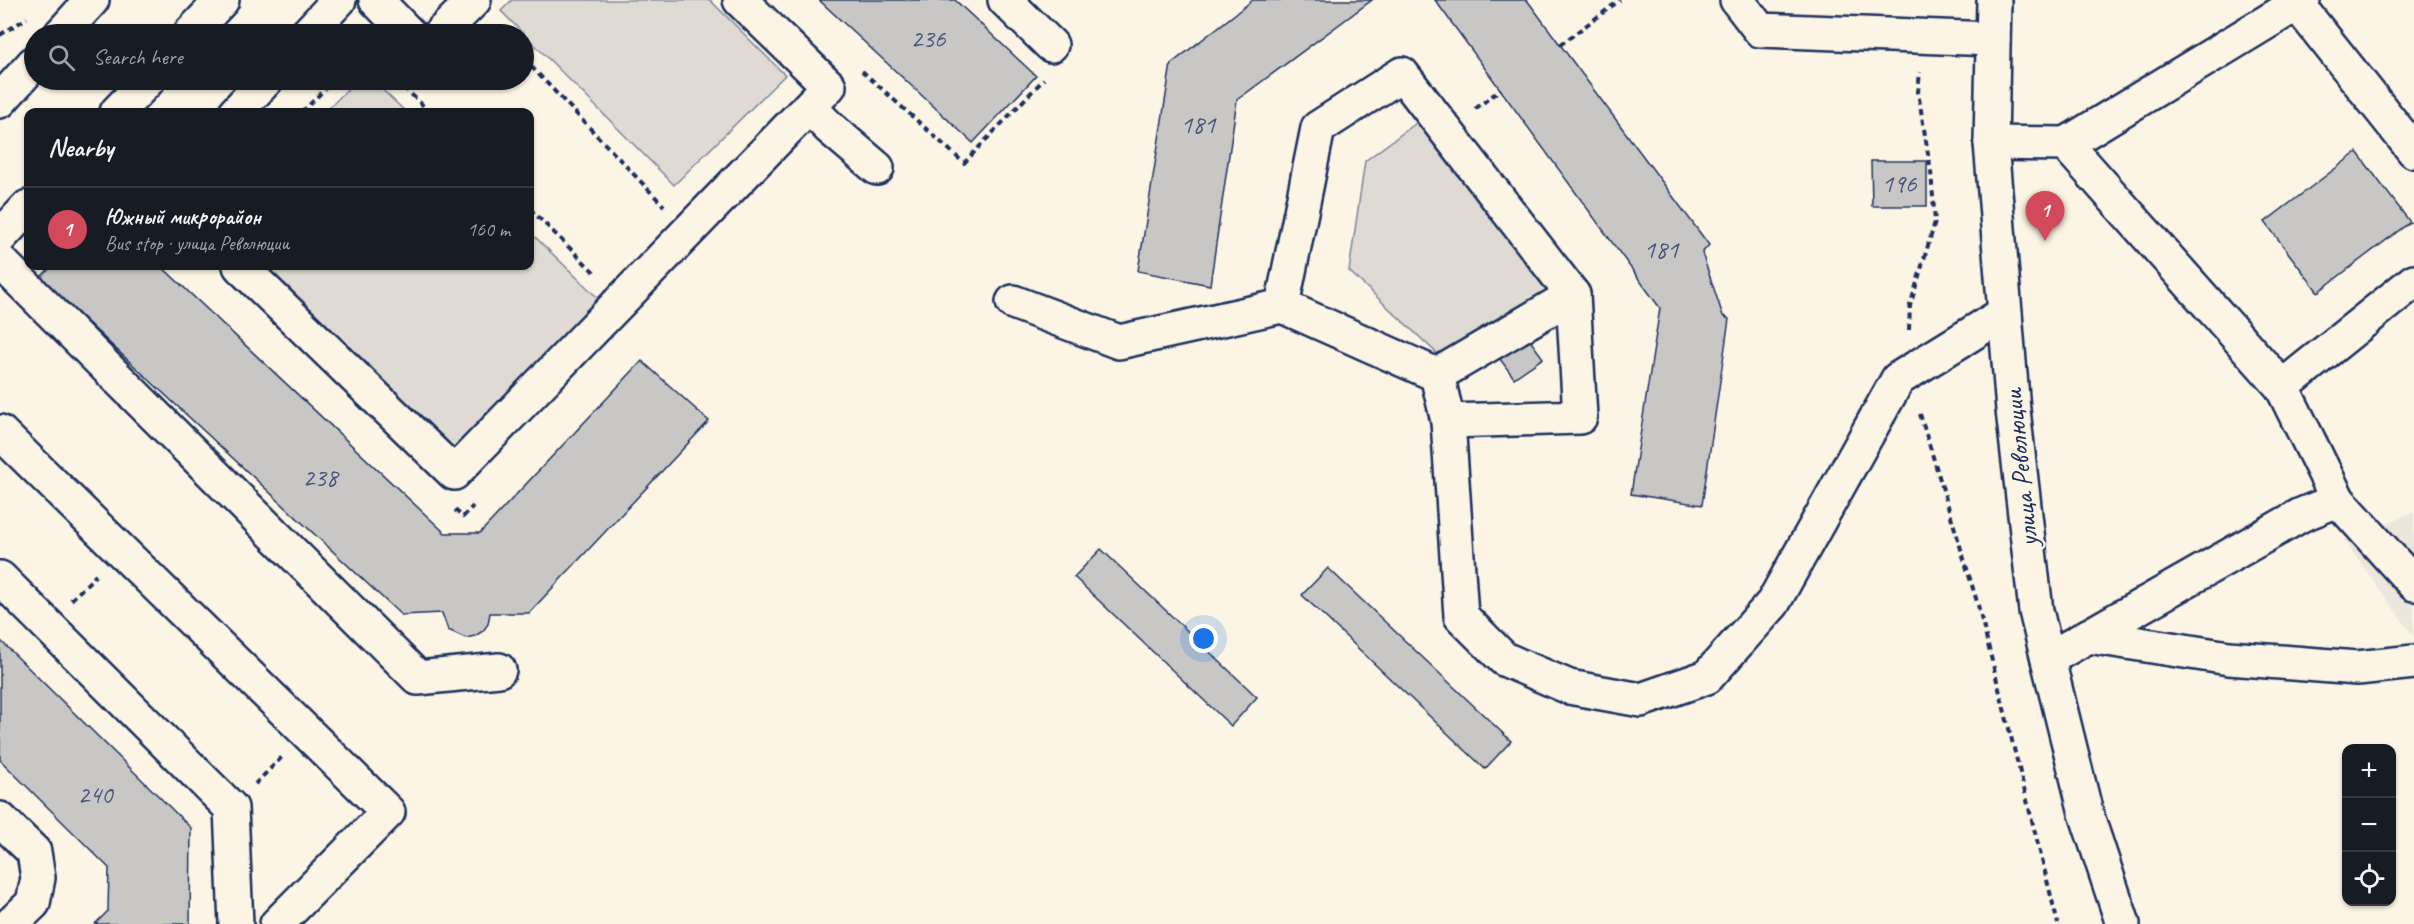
<!DOCTYPE html>
<html lang="en">
<head>
<meta charset="utf-8">
<style>
	body { margin:0; font-family:Caveat,sans-serif; background:#20242c; color:#f1f3f6 }
	.controls { position:absolute; right:18px; bottom:18px; display:grid; overflow:hidden; border-radius:12px; box-shadow:0 2px 4px #0004 }
	.controls button { width:54px; height:54px; display:grid; place-items:center; padding:0; border:0; border-bottom:2px solid #363941; background:#171b24; color:#f1f3f6; font:30px sans-serif }
	.you { position:absolute; left:1204px; top:639px; width:21px; height:21px; margin:-15px; border:4px solid #fff; border-radius:50%; background:#1a73e8; box-shadow:0 0 0 9px #1a73e833 }
	.badge { display:grid; place-items:center; width:39px; height:39px; border-radius:50%; background:#d1495b; color:#fff; font-size:20px; font-weight:700 }
	.pin { position:absolute; translate:-50% -50px; filter:drop-shadow(0 2px 3px #0008) }
	.pin::after { content:''; position:absolute; top:32px; width:21px; height:18px; background:inherit; clip-path:polygon(0 0,100% 0,50% 100%) }
	.list { margin:0; padding:0; list-style:none }
	h2 { display:flex; justify-content:space-between; align-items:center; height:78px; margin:0; padding:0 24px; font-size:26px }
	h2 small { font-size:20px; font-weight:400; color:#9ea1a6 }
	.list li { display:grid; grid-template-columns:39px 1fr auto; gap:18px; align-items:center; box-sizing:border-box; height:84px; padding:0 24px; border-top:2px solid #363941 }
	.list b { display:block; font-size:22px; white-space:nowrap }
	.list p { margin:0; font-size:20px; white-space:nowrap; color:#9ea1a6 }
	.list em { font-size:20px; font-style:normal; color:#9ea1a6 }
	.icon { flex:none; width:33px; height:33px; fill:none; stroke:currentColor; stroke-width:2; stroke-linecap:round; stroke-linejoin:round }
	.map { position:relative; flex:none; width:2414px; height:924px; overflow:hidden }
	.search { position:absolute; background:#171b24; box-shadow:0 2px 4px #0004; left:24px; top:24px; width:510px; height:66px; display:flex; align-items:center; gap:15px; box-sizing:border-box; padding:0 21px; border-radius:33px; color:#9ea1a6; font-size:22px }
	.panel { position:absolute; background:#171b24; box-shadow:0 2px 4px #0004; left:24px; top:108px; width:510px; height:162px; border-radius:12px }
	.map>svg:first-child { display:block }
</style>
</head>
<body>
<div class="map">
<svg width="2414" height="924" viewBox="0 0 2414 924">
	<rect width="100%" height="100%" fill="#fcf5e5"/>
	<filter id="ink" filterUnits="userSpaceOnUse"><feTurbulence type="fractalNoise" baseFrequency=".0167" numOctaves="2"/><feDisplacementMap in="SourceGraphic" scale="12" xChannelSelector="R" yChannelSelector="G"/><feConvolveMatrix kernelMatrix="1 2 1 2 8 2 1 2 1" color-interpolation-filters="sRGB"/></filter>
	<g filter="url(#ink)">
		<path fill="#ece7dc" d="M2414 512V637L2344 540Z"/>
		<g fill="#dfdbd4" stroke="#7d8599" stroke-width="1.5">
			<path d="M512 0H710L785 75 674 185 501 11Z"/>
			<path d="M357 80H372L406 112H325Z"/>
			<path d="M1419 121 1550 288 1442 358 1349 271 1365 161Z"/>
			<path d="M530 232 600 300 454 449 264 266H530Z"/>
		</g>
		<g fill="#c8c7c6" stroke="#1b2f5e" stroke-width="1.5">
			<path d="M819 0H955L1036 76 973 143Z"/>
			<path d="M1253 0H1372L1237 100 1210 285 1138 271 1171 64Z"/>
			<path d="M1435 0H1527L1709 245 1702 253 1723 316 1729 319 1702 505 1631 494 1660 308Z"/>
			<path d="M2357 152 2410 222 2318 292 2265 222Z"/>
			<path d="M1871 161H1927V206H1872Z"/>
			<path d="M52 266H161L445 533H480L642 361 709 421 529 613H490L488 624 483 631 475 636 466 638 448 630 442 613 401 615 40 278Z"/>
			<path d="M1526 335 1543 358 1514 378 1497 355Z"/>
			<path d="M1101 549 1257 697 1231 726 1074 577Z"/>
			<path d="M1328 568 1511 741 1485 769 1302 595Z"/>
			<path d="M0 640 191 828 190 924H95L108 911 109 868 0 760Z"/>
		</g>
		<g fill="none" stroke-linecap="round" stroke-linejoin="round">
			<defs>
				<g id="minor">
					<path d="M376 0 409 34"/>
					<path d="M1005 0 1051 45"/>
					<path d="M1737 0 1760 30 1993 39"/>
					<path d="M1994 0 1991 143 2013 410 2036 611 2086 813 2123 924"/>
					<path d="M2297 4 2414 151"/>
					<path d="M61 34 92 0"/>
					<path d="M190 34 222 0"/>
					<path d="M307 34 339 0"/>
					<path d="M440 34 474 0"/>
					<path d="M0 101 34 63"/>
					<path d="M809 107 830 128 877 168"/>
					<path d="M117 112 148 80"/>
					<path d="M236 112 266 80"/>
					<path d="M1991 143 2066 144 2282 387 2338 500"/>
					<path d="M2066 144 2303 0"/>
					<path d="M0 237 28 207"/>
					<path d="M0 261 418 678 499 670"/>
					<path d="M240 266 454 473 829 86 740 0"/>
					<path d="M1013 302 1119 342 1282 306 1437 375 1448 421 1461 616 1504 659 1569 687 1641 700 1707 677 1773 603 1898 379 2005 313"/>
					<path d="M1282 306 1318 128 1402 74 1573 295 1580 417 1448 421"/>
					<path d="M1437 375 1573 295"/>
					<path d="M2282 387 2414 281"/>
					<path d="M0 432 388 812 277 924"/>
					<path d="M0 578 231 808 236 924"/>
					<path d="M2088 636 2229 658 2357 668 2414 662"/>
					<path d="M2048 659 2301 515 2338 500 2414 584"/>
					<path d="M0 819 34 852 38 878 33 903 11 924"/>
				</g>
			</defs>
			<use href="#minor" stroke="#1b2f5e" stroke-width="38"/>
			<g stroke="#1b2f5e" stroke-width="4" stroke-dasharray="6 4.5" stroke-linecap="butt">
				<path d="M0 35 27 18"/>
				<path d="M1560 45 1620 0"/>
				<path d="M524 59 664 206"/>
				<path d="M862 71 964 163 1044 79"/>
				<path d="M396 80 430 112"/>
				<path d="M1475 109 1501 89"/>
				<path d="M302 112 334 80"/>
				<path d="M530 209 596 274"/>
				<path d="M1909 330 1910 306 1935 222 1931 172 1918 92 1920 72"/>
				<path d="M1920 414 1978 605 2058 924"/>
				<path d="M455 510 463 517 473 506"/>
				<path d="M71 600 96 575"/>
				<path d="M255 784 282 757"/>
			</g>
			<use href="#minor" stroke="#fcf5e5" stroke-width="33"/>
		</g>
	</g>
	<g text-anchor="middle" dominant-baseline="central" stroke-width="4.5" stroke-linejoin="round" paint-order="stroke">
		<g font-size="26" fill="#465578">
			<text x="928" y="38">236</text>
			<text x="1198" y="124">181</text>
			<text x="1899" y="183">196</text>
			<text x="1661" y="249">181</text>
			<text x="320" y="477">238</text>
			<text x="95" y="794">240</text>
		</g>
		<g font-size="28" fill="#1b2f5e" stroke="#fcf5e5">
			<text transform="translate(2020 468) rotate(-96)">улица Революции</text>
		</g>
	</g>
</svg>
<div class="controls">
<button>+</button>
<button>−</button>
<button><svg class="icon" aria-label="locate" viewBox="0 0 24 24"><circle cx="12" cy="12" r="6"/><path d="M12 2v4M12 18v4M2 12h4M18 12h4"/></svg></button>
</div>
<div class="you"></div>
<div class="pin badge" style="left:2045px;top:241px">1</div>
<div class="search"><svg class="icon" aria-label="search" viewBox="0 0 24 24"><circle cx="10" cy="10" r="6"/><path d="M15 15l6 6"/></svg>Search here</div>
<section class="panel">
<h2>Nearby<small></small></h2>
<ul class="list">
<li><span class="badge">1</span><div><b>Южный микрорайон</b><p>Bus stop · улица Революции</p></div><em>160 m</em></li>
</ul>
</section>
</div>
</body>
</html>
